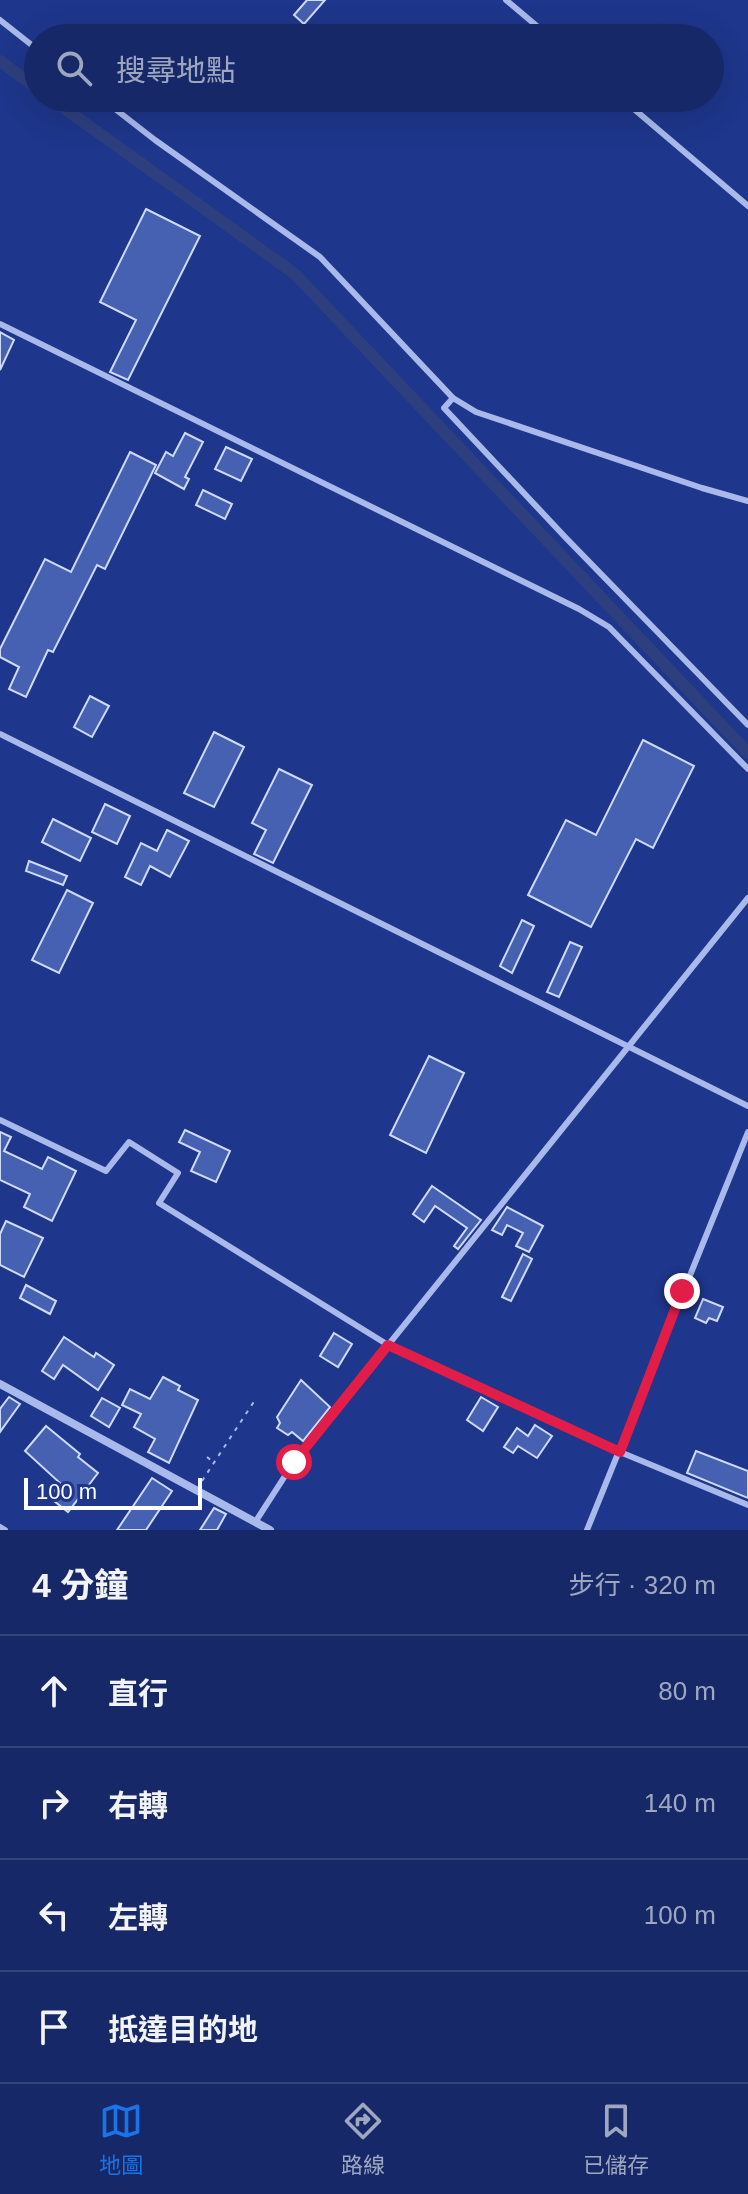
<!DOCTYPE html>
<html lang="zh-TW">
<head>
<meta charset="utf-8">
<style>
	body { margin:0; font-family:Helvetica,"Noto Sans TC",sans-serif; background:#1f306e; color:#f1f3f6 }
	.scale { position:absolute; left:24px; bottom:20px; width:178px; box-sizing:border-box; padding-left:8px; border:4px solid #fff; border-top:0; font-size:22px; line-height:28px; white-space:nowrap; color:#fff; -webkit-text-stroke:6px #1e368b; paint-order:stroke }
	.stop { position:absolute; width:24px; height:24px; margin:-18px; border:6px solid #e11d48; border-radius:50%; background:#fff }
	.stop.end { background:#e11d48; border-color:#fff; box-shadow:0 2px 8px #0008 }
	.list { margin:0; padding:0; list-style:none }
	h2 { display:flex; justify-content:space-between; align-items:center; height:104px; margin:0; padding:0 32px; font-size:34px }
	h2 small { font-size:26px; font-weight:400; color:#9ea6c0 }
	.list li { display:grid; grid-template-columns:52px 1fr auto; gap:24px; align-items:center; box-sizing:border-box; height:112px; padding:0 32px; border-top:2px solid #35447c }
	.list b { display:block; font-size:30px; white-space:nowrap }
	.list em { font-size:26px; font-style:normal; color:#9ea6c0 }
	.icon { flex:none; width:44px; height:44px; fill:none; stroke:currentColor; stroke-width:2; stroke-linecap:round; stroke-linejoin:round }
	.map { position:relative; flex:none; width:748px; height:1530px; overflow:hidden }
	.search { position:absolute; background:#162868; box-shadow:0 8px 32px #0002; left:24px; right:24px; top:24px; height:88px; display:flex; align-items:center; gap:20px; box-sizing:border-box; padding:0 28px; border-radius:44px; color:#9ea6c0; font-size:30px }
	.sheet { height:552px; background:#162868 }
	nav { display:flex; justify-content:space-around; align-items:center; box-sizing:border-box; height:112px; border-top:2px solid #35447c; background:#162868; font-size:22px; color:#9ea6c0 }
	nav a { display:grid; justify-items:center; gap:4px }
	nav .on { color:#1a73e8 }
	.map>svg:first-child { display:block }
</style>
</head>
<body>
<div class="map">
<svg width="748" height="1530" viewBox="0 0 748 1530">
	<rect width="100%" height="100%" fill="#1e368b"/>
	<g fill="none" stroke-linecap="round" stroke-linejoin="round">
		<g stroke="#2e3f7f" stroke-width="12">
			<path d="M0 61 38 89"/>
			<path d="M50 98 295 274 748 753"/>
		</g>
	</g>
	<g fill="#4660b2" stroke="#cfd9f9" stroke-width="2">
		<path d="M307 0H325L304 24 294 15Z"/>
		<path d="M146 209 200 236 128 380 110 372 136 320 100 302Z"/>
		<path d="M0 332 14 340 0 370Z"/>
		<path d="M185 433 203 442 185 477 189 479 184 489 155 473 166 452 173 456Z"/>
		<path d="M226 447 252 459 241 481 215 469Z"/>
		<path d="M130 452 156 465 105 569 97 565 53 652 48 650 26 697 9 689 19 667 0 657V649L45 559 71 572Z"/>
		<path d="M203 490 232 504 225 519 196 505Z"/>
		<path d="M90 696 109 706 92 737 74 727Z"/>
		<path d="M214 732 244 747 214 807 184 793Z"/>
		<path d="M643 740 694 766 653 848 636 839 591 927 528 895 566 820 596 835Z"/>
		<path d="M279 769 312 785 273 863 254 854 266 830 252 823Z"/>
		<path d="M105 804 130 816 117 844 92 832Z"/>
		<path d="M53 819 91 838 80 861 42 842Z"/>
		<path d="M167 830 189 841 170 877 150 866 141 885 125 877 141 843 157 851Z"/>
		<path d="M29 861 67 876 63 885 26 871Z"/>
		<path d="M67 890 93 903 59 973 32 960Z"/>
		<path d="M522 920 534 926 512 973 500 966Z"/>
		<path d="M570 942 582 947 559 997 547 992Z"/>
		<path d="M429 1056 464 1073 426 1153 390 1135Z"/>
		<path d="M185 1130 230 1151 216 1182 191 1171 200 1152 179 1142Z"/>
		<path d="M0 1132 11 1137 4 1151 42 1169 48 1157 76 1171 52 1221 24 1207 30 1194 0 1180Z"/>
		<path d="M432 1186 481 1220 458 1249 454 1246 467 1228 435 1206 424 1222 413 1214Z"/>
		<path d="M507 1207 543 1226 529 1252 516 1246 523 1233 507 1225 502 1235 492 1230Z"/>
		<path d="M6 1221 43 1238 24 1277 0 1265V1234Z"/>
		<path d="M523 1254 532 1259 511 1301 502 1297Z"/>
		<path d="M26 1285 56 1301 50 1314 20 1298Z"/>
		<path d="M703 1299 723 1307 717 1321 709 1318 706 1323 695 1318Z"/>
		<path d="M334 1333 352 1344 338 1367 320 1356Z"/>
		<path d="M64 1337 94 1357 96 1353 114 1365 98 1390 63 1365 54 1379 42 1371Z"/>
		<path d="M163 1377 180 1386 178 1390 198 1400 169 1463 148 1452 155 1439 134 1427 141 1414 122 1405 130 1389 150 1399Z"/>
		<path d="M301 1380 330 1407 303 1441 292 1432 288 1435 277 1428 280 1423 277 1417Z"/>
		<path d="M9 1397 20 1404 0 1432V1409Z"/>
		<path d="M481 1397 498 1407 483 1431 467 1420Z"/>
		<path d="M102 1398 120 1408 109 1427 91 1416Z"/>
		<path d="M535 1425 552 1436 537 1458 518 1446 513 1453 504 1447 517 1428 528 1436Z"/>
		<path d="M46 1426 80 1454 78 1457 98 1473 68 1512 49 1497 60 1483 25 1451Z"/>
		<path d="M696 1451 748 1471V1498L687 1473Z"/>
		<path d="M152 1478 172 1491 146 1530H117Z"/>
		<path d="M214 1508 226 1514 217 1530H200Z"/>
	</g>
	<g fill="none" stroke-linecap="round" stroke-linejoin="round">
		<g stroke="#a9b9ec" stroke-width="2" stroke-dasharray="4 6" stroke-linecap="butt">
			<path d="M207 1457 213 1462"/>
			<path d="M202 1481 255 1400"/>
		</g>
		<g stroke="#a9b9ec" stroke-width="6">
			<path d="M506 0 551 38"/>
			<path d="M0 20 38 50"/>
			<path d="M101 98 155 140 320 257 453 398 444 408 566 538 748 725"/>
			<path d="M621 98 748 206"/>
			<path d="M0 324 579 609 609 627 748 769"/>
			<path d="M453 398 476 412 702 488 748 501"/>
			<path d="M0 734 748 1106"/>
			<path d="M0 1120 106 1171 129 1142 178 1173 159 1203 388 1345 620 1452 748 1505"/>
			<path d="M256 1521 294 1462 748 898"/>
			<path d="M0 1527 5 1530"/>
			<path d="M587 1530 748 1132"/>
		</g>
		<path stroke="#a9b9ec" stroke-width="8" d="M0 1384 270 1530"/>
	</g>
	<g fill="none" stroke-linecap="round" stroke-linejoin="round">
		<path stroke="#e11d48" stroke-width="10" d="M294 1462 388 1345 620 1452 682 1291"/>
	</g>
</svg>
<div class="scale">100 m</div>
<div class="stop" style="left:294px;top:1462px"></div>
<div class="stop end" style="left:682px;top:1291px"></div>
<div class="search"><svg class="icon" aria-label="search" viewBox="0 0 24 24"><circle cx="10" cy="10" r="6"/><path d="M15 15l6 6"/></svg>搜尋地點</div>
</div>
<section class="sheet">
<h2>4 分鐘<small>步行 · 320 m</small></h2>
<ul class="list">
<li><svg class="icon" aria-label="ahead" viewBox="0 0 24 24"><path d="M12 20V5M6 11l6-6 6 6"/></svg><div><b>直行</b></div><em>80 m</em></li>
<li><svg class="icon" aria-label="right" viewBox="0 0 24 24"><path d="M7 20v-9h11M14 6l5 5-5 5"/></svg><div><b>右轉</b></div><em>140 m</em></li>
<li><svg class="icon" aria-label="left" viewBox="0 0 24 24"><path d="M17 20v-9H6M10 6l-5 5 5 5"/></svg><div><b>左轉</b></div><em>100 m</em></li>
<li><svg class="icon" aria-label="arrive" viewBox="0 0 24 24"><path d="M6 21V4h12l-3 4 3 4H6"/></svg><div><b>抵達目的地</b></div></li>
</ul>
</section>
<nav>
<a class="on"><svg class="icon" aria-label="map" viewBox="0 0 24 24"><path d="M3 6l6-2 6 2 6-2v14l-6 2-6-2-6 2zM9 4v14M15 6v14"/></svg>地圖</a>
<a><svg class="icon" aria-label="directions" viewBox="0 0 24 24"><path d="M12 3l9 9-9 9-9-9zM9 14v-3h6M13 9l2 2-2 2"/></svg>路線</a>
<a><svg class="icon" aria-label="saved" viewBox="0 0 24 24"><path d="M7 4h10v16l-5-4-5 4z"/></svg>已儲存</a>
</nav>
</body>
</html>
